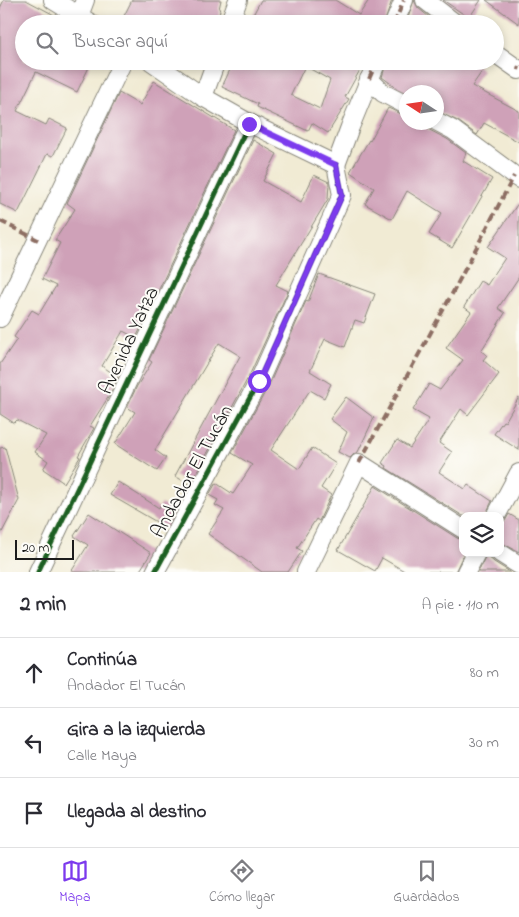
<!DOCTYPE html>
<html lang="es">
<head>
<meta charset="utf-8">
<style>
	body { margin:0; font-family:"Indie Flower",sans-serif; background:#f7f7f7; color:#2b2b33 }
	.controls { position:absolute; right:15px; bottom:15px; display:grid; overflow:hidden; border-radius:10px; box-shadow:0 2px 8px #0003 }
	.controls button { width:45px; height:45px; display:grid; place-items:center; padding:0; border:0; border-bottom:1px solid #e1e1e2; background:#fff; color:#2b2b33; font:25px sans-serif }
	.compass { position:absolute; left:399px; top:85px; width:45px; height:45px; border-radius:50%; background:#fff; box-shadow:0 2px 8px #0003; rotate:282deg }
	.scale { position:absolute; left:15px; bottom:12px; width:59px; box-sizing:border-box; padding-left:5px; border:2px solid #1c1c1c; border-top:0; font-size:14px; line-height:18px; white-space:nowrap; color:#1c1c1c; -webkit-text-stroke:4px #fdfcf7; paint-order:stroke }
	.stop { position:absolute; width:15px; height:15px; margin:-11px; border:4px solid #7c3aed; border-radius:50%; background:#fff }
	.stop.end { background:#7c3aed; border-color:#fff; box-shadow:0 1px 5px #0008 }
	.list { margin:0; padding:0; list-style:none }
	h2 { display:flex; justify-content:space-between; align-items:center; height:65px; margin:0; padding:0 20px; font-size:21px }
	h2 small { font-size:16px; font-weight:400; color:#7c7c81 }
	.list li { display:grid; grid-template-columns:32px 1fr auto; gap:15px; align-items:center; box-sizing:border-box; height:70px; padding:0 20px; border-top:1px solid #e1e1e2 }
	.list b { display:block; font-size:19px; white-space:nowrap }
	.list p { margin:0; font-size:16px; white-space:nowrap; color:#7c7c81 }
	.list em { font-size:16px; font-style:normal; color:#7c7c81 }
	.icon { flex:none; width:28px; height:28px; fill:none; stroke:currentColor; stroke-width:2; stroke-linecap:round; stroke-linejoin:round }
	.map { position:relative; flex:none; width:519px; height:572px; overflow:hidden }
	.search { position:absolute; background:#fff; box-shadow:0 2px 8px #0003; left:15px; right:15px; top:15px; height:55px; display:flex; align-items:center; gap:12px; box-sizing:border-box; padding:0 18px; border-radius:28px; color:#7c7c81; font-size:19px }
	.sheet { height:275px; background:#fff }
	nav { display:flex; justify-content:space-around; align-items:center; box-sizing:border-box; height:70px; border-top:1px solid #e1e1e2; background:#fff; font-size:14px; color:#7c7c81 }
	nav a { display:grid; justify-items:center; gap:2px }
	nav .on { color:#7c3aed }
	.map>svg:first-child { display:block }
</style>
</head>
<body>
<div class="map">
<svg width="519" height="572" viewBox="0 0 519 572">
	<rect width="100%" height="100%" fill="#fdfcf7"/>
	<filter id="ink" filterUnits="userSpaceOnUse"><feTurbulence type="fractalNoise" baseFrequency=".02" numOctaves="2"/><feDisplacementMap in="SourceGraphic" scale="10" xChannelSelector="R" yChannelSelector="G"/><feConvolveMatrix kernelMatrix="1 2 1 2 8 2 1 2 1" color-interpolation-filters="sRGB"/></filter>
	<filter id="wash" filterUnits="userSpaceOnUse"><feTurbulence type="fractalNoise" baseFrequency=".0096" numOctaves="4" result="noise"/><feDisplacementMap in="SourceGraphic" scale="20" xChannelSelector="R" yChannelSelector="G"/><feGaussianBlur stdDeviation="1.12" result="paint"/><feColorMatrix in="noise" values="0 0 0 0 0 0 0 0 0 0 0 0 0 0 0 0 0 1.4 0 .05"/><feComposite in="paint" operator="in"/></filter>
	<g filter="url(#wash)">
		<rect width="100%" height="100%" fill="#f1ebd4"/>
		<g id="blocks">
			<g fill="#cfa1b8" fill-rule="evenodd">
				<path d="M4 0H26L71 24H24V61H92L77 92 36 72 17 111 46 125 49 119 67 128 53 156 47 154 18 213 0 204V8Z"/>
				<path d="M132 0H221L219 9 220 10 217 24H120Z"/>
				<path d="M261 0H335L359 15 369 0H392L384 24H248Z"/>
				<path d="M414 0 418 8 429 17 424 24H406Z"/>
				<path d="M443 0H481L469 18Z"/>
				<path d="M486 0H519V24Z"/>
				<path d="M234 61H365L345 97 349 99 328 133 312 123 308 131 257 107 258 104 222 87ZM305 66 330 80 320 109 291 95Z"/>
				<path d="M387 61H471L483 70 472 86 519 111V142L484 123 477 135 458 121 436 111V92L406 93 398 89 382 77Z"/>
				<path d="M154 81 234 130 136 338 123 331 102 366 118 377 109 396 90 426 94 428 78 456 80 457 64 483 43 469 48 461 35 452 46 435 17 420 14 423 0 414V364L17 339 14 337 32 310 39 314 56 286 42 279 60 243 55 240 75 209 67 203 119 93 140 105Z"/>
				<path d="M388 108 406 116V122H414L447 139 466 153 463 161 492 179 452 248 429 234 442 213 407 191 392 219 365 204 374 188 350 172 369 140 370 141Z"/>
				<path d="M253 140 277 154 263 181 301 202 314 175 329 182 328 199 276 285 288 291 249 376 190 485 175 476 240 356 219 343 155 450 166 458 157 471 115 444 135 412 127 407 137 386 152 362 149 360Z"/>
				<path d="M519 202V277L498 308 505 313 481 351 487 355 483 360 499 374 468 415 461 409 439 443 452 452 439 472 465 489 468 485 492 501 485 516H463L386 468 387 466 382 463 397 440 410 448 429 419 413 410 429 384 440 390 463 360 446 348 471 312 464 307 480 281 487 285 505 258 488 247Z"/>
				<path d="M319 274 375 294 364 323 355 320 345 347 325 339 310 371 331 384 324 398 310 390 271 450 299 469 312 448 336 464 321 488 331 495 319 521 316 519 297 548 302 551 288 572H262L208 534 224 510 215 505 218 500 209 495 216 483 233 494 252 465 232 453 269 385 306 301 308 302Z"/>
				<path d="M346 397 374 418 358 452 354 454 350 458 338 452 347 432 330 419Z"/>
				<path d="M519 397V450L494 434 503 421 505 422Z"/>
				<path d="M5 447 19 500 0 536V448Z"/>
				<path d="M118 482 159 508 161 504 175 512 167 528 110 495Z"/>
				<path d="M375 486 457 538 463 540 464 553 455 572H406L382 558 375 571 338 550Z"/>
				<path d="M89 513 151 553 139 572H71L88 545 74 536Z"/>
				<path d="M509 514 519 520V552L500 542V526L505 521Z"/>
				<path d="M486 555 494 562 510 572H478Z"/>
			</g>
		</g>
	</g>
	<g filter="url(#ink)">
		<use href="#blocks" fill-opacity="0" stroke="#868478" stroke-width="1"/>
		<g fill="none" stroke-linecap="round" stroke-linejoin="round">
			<defs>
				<g id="minor">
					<path d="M53 0 92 24"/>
					<path d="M425 0 456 24"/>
					<path d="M79 16 85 0"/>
					<path d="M229 24 238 0"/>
					<path d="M394 24 404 0"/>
					<path d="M495 53 519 70"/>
					<path d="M151 61 203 97 249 123 336 165"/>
					<path d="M369 79 383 93 406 105"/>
					<path d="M203 97 216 61"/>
					<path d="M436 121 453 130 519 179"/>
					<path d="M336 165 350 127 377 61"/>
					<path d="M0 318 123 61"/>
					<path d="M496 516 519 473"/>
					<path d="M500 553 519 565"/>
					<path d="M38 572 249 123"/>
					<path d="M155 572 259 381 342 195 336 165"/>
					<path d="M306 572 359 463 463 529"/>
					<path d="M466 572 476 553"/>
				</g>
			</defs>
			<use href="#minor" stroke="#868478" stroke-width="20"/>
			<use href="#minor" stroke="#fff" stroke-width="18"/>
			<g stroke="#8d6e63" stroke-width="4" stroke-dasharray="8 4" stroke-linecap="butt">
				<path d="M394 24 404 0"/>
				<path d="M518 70 519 66"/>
				<path d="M369 79 377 61"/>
				<path d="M0 221 38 240"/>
				<path d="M359 463 452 294 514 176"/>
			</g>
			<defs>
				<g id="cycleway">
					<path d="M38 572 249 123"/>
					<path d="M155 572 259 381 342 195 336 165"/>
				</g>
			</defs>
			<use href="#cycleway" stroke="#fdfcf7" stroke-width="8"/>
			<use href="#cycleway" stroke="#1b5e20" stroke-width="5"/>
		</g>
	</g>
	<g fill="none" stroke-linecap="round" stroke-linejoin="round" filter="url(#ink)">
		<path stroke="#7c3aed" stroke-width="6" d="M249 124 336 165 342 195 259 381"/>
	</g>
	<g text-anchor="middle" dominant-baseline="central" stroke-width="4" stroke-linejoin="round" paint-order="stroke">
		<g font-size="20" fill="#1c1c1c" stroke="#fdfcf7">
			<text transform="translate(130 341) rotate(-65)">Avenida Yatza</text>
			<text transform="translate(193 472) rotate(-61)">Andador El Tucán</text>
		</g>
	</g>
</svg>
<div class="controls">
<button><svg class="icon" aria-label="layers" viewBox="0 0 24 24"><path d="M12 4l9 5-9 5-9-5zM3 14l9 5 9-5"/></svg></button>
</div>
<svg class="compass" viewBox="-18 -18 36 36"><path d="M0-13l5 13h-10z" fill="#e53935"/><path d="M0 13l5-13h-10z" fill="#7c7c81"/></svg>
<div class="scale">20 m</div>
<div class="stop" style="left:259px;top:381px"></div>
<div class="stop end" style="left:249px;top:124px"></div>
<div class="search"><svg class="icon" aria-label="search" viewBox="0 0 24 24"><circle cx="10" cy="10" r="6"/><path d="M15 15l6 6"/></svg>Buscar aquí</div>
</div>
<section class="sheet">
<h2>2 min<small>A pie · 110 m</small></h2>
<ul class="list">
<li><svg class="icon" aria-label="ahead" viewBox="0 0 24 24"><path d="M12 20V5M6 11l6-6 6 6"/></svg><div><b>Continúa</b><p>Andador El Tucán</p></div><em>80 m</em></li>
<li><svg class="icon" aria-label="left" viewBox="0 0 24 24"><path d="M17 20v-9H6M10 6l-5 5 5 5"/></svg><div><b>Gira a la izquierda</b><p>Calle Maya</p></div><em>30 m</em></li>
<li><svg class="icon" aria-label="arrive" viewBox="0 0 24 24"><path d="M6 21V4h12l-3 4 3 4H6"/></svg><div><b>Llegada al destino</b></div></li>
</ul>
</section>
<nav>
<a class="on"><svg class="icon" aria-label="map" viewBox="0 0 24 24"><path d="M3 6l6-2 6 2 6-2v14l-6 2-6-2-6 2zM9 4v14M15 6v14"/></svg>Mapa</a>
<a><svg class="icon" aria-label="directions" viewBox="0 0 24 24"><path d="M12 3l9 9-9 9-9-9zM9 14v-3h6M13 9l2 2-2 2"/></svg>Cómo llegar</a>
<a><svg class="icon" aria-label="saved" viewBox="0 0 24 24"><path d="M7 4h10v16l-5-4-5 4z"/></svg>Guardados</a>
</nav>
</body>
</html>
